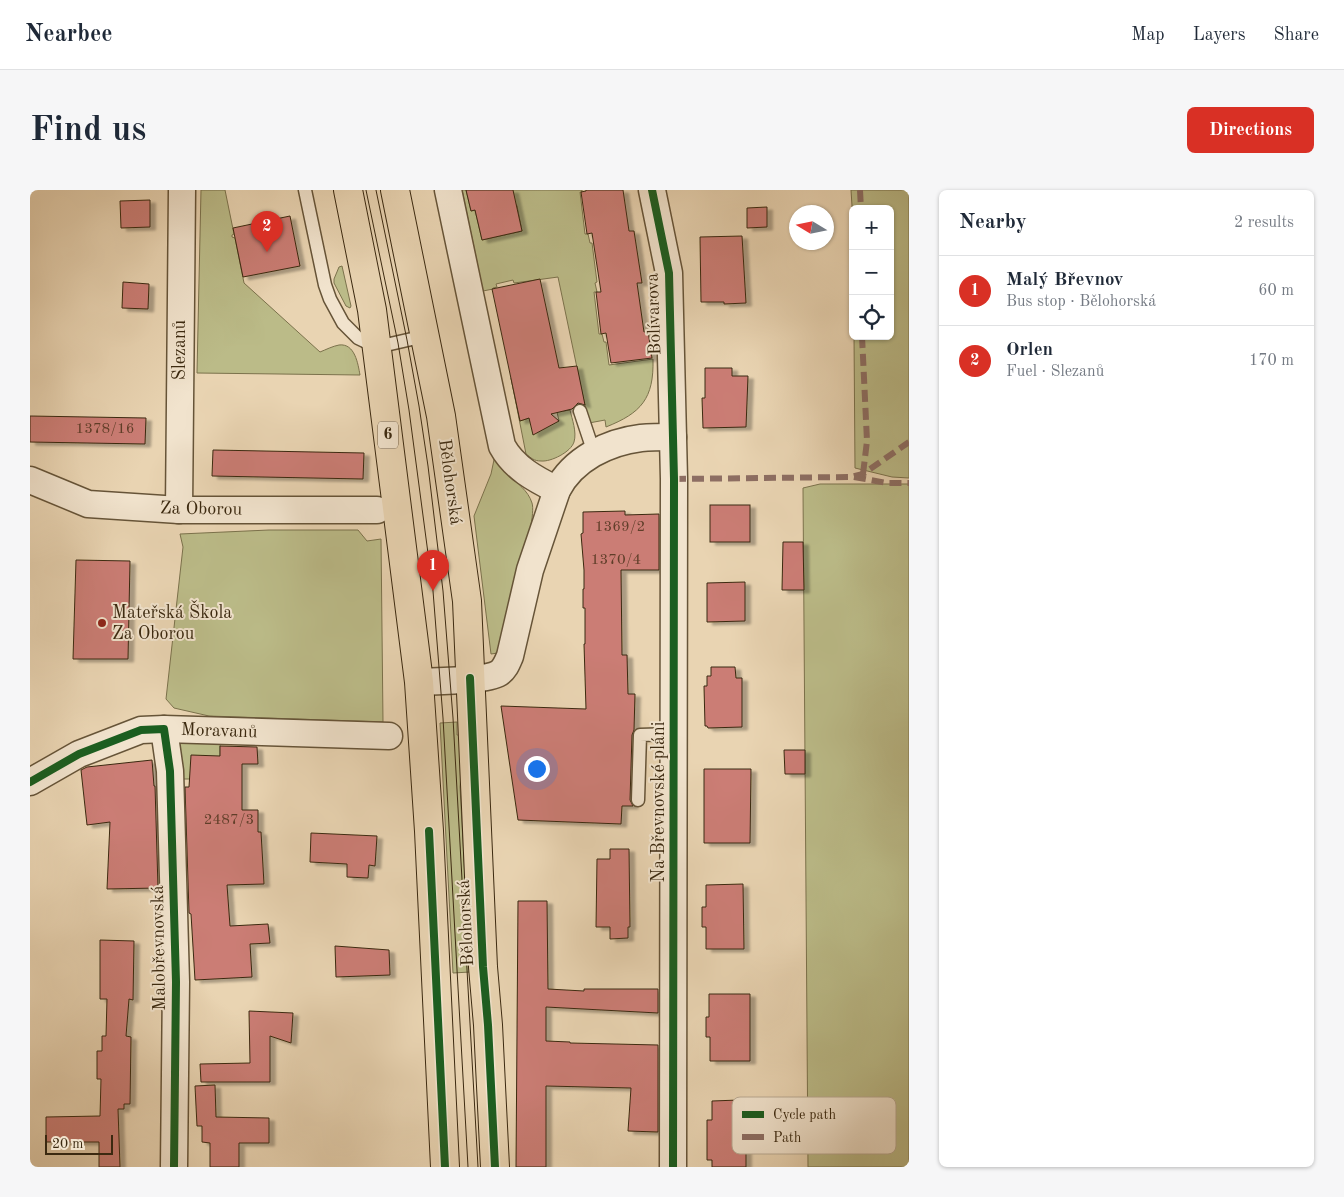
<!DOCTYPE html>
<html lang="en">
<head>
<meta charset="utf-8">
<style>
	body { margin:0; font-family:"Old Standard TT",serif; background:#f6f6f7; color:#1f2937 }
	.controls { position:absolute; right:15px; top:15px; display:grid; overflow:hidden; border-radius:8px; box-shadow:0 1px 4px #0004 }
	.controls button { width:45px; height:45px; display:grid; place-items:center; padding:0; border:0; border-bottom:1px solid #e0e1e3; background:#fff; color:#1f2937; font:25px sans-serif }
	.compass { position:absolute; left:759px; top:15px; width:45px; height:45px; border-radius:50%; background:#fff; box-shadow:0 1px 4px #0004; rotate:280deg }
	.scale { position:absolute; left:15px; bottom:12px; width:68px; box-sizing:border-box; padding-left:5px; border:2px solid #3b2910; border-top:0; font-size:14px; line-height:18px; white-space:nowrap; color:#3b2910; -webkit-text-stroke:4px #f1e3cd; paint-order:stroke }
	.you { position:absolute; left:506px; top:578px; width:18px; height:18px; margin:-12px; border:4px solid #fff; border-radius:50%; background:#1a73e8; box-shadow:0 0 0 8px #1a73e833 }
	.badge { display:grid; place-items:center; width:32px; height:32px; border-radius:50%; background:#d93025; color:#fff; font-size:16px; font-weight:700 }
	.pin { position:absolute; translate:-50% -41px; filter:drop-shadow(0 1px 2px #0008) }
	.pin::after { content:''; position:absolute; top:26px; width:18px; height:15px; background:inherit; clip-path:polygon(0 0,100% 0,50% 100%) }
	.list { margin:0; padding:0; list-style:none }
	h2 { display:flex; justify-content:space-between; align-items:center; height:65px; margin:0; padding:0 20px; font-size:21px }
	h2 small { font-size:16px; font-weight:400; color:#747a83 }
	.list li { display:grid; grid-template-columns:32px 1fr auto; gap:15px; align-items:center; box-sizing:border-box; height:70px; padding:0 20px; border-top:1px solid #e0e1e3 }
	.list b { display:block; font-size:19px; white-space:nowrap }
	.list p { margin:0; font-size:16px; white-space:nowrap; color:#747a83 }
	.list em { font-size:16px; font-style:normal; color:#747a83 }
	.icon { flex:none; width:28px; height:28px; fill:none; stroke:currentColor; stroke-width:2; stroke-linecap:round; stroke-linejoin:round }
	.map { position:relative; flex:none; width:879px; height:977px; overflow:hidden; border-radius:8px }
	header { display:flex; align-items:center; gap:30px; box-sizing:border-box; height:70px; padding:0 25px; background:#fff; border-bottom:1px solid #e0e1e3 }
	header strong { font-size:24px }
	nav { display:flex; gap:28px; margin-inline-start:auto; font-size:18px }
	.intro { display:flex; align-items:center; justify-content:space-between; box-sizing:border-box; height:120px; padding:0 30px }
	h1 { margin:0; font-size:35px }
	.button { padding:12px 22px; border-radius:8px; background:#d93025; color:#fff; font-size:18px; font-weight:700 }
	main { display:flex; gap:30px; padding:0 30px }
	aside { flex:1; background:#fff; border-radius:8px; box-shadow:0 1px 4px #0004 }
	.map>svg:first-child { display:block }
</style>
</head>
<body>
<header>
<strong>Nearbee</strong>
<nav><a>Map</a><a>Layers</a><a>Share</a></nav>
</header>
<div class="intro"><h1>Find us</h1><a class="button">Directions</a></div>
<main>
<div class="map">
<svg width="879" height="977" viewBox="0 0 879 977">
	<defs>
		<filter id="shadow"><feDropShadow dx="5.5" dy="3" stdDeviation="1" flood-color="#0004"/></filter>
	</defs>
	<rect width="100%" height="100%" fill="#e9d4b2"/>
	<filter id="stains"><feTurbulence type="fractalNoise" baseFrequency=".004" numOctaves="4"/><feColorMatrix values="0 0 0 0 .2 0 0 0 0 .09 0 0 0 0 .02 0 0 0 .5 -.17"/></filter>
	<radialGradient id="worn" r=".72"><stop offset=".6" stop-color="#630" stop-opacity="0"/><stop offset="1" stop-color="#630" stop-opacity=".3"/></radialGradient>
	<g fill="#bb8" stroke="#7b724c">
		<path d="M171 0H195L204 44 202 45V47L205 48 214 93 290 162C295 160 303 156 309 155 325 153 328 174 330 185L167 183Z"/>
		<path d="M432 0H436L441 21 445 20 452 50 492 41 487 16 478 0H552V2H550L555 44H558L560 53H562L567 92 565 93 567 102H564L569 144H572L574 152H576L579 175 623 169C624 209 611 223 576 237L575 230 559 233 543 219 555 216 528 87 484 93 483 90 466 94 467 97 463 98V99L453 101Z"/>
		<path d="M821 0H879V288L862 287 825 278 824 146H860V19H823V32Z"/>
		<path d="M312 76 321 116 320 118 316 116 304 93V89L309 77Z"/>
		<path d="M481 188 490 231 499 228 529 231 527 222 540 220C542 229 547 242 544 252 541 262 521 272 511 271 504 271 501 268 496 264Z"/>
		<path d="M465 265C470 271 474 278 479 284 487 294 498 300 502 313 508 331 474 438 468 463L461 464 444 326 461 284Z"/>
		<path d="M790 294H879V977H778L773 298Z"/>
		<path d="M239 340H328L337 351 351 349 353 532 179 526 144 518 136 509 153 357 150 344Z"/>
		<path d="M427 532V545H432L433 561 430 597 440 782 423 783 410 533Z"/>
		<path d="M190 547V589H145L147 552Z"/>
	</g>
	<g fill="#cb7d75" stroke="#3b2910" filter="url(#shadow)">
		<path d="M436 0H483L492 41 452 50 445 20 441 21Z"/>
		<path d="M556 0H593L599 41H604L612 93H607L614 142 618 141 622 168 581 173 576 143 571 144 566 102H571L562 43 557 44 551 2 556 1Z"/>
		<path d="M120 10V37L91 38 90 11Z"/>
		<path d="M737 17V37L717 38V18Z"/>
		<path d="M260 26 270 76 213 87 203 38Z"/>
		<path d="M712 46 716 113 694 114V112H671L670 47Z"/>
		<path d="M510 89 529 178 547 176 555 215 548 213 542 219 521 224 529 231 503 245 499 228 490 231 462 99Z"/>
		<path d="M93 92 119 94 118 119 92 118Z"/>
		<path d="M675 178H702V186H718L716 237 673 238 672 208H675Z"/>
		<path d="M0 226 116 228 115 254 0 252Z"/>
		<path d="M183 260 334 263 333 289 182 286Z"/>
		<rect x="680" y="315" width="40" height="37"/>
		<path d="M595 321V325L629 324V380H591L592 465H597L598 504H605L604 540 602 545 600 610 603 616H592L591 634 488 630 471 516 556 519 554 454H555V418H553V399H554V380L551 344 553 343V322Z"/>
		<path d="M753 352H773L774 400H752Z"/>
		<path d="M46 370 100 371 98 469H43Z"/>
		<path d="M715 392V431L677 432V393Z"/>
		<path d="M681 477H705L706 488H712V537L678 538 677 536H675L674 496H677V486H681Z"/>
		<path d="M190 556 227 557 228 574H212V620H228V642H231L234 694 197 695 200 736 238 734 240 753 220 754 222 787 165 790 161 724 159 723 155 597H159L161 565 190 566Z"/>
		<path d="M754 560H775V584H755Z"/>
		<path d="M122 570 124 596H125L128 698 77 699 80 632 57 635 51 580 57 577Z"/>
		<path d="M674 579H721L720 653H674Z"/>
		<path d="M281 643 347 646 345 676 339 675 338 688 317 687V674L280 672Z"/>
		<path d="M580 659H599L600 737H598V748L580 749V737H566L567 669H580Z"/>
		<path d="M713 694 714 759H676V737H672V717H676V695Z"/>
		<path d="M488 711H517L518 799 554 801V799H628V823L516 817V851L540 852V853L628 855V942L598 941 601 898 516 896V977H486Z"/>
		<path d="M70 750 104 751 103 810 99 809 96 846 101 847 100 914H94V919H88L90 977H69V952H16V927L70 926 71 889H67V861H72V846H76L77 809H70Z"/>
		<path d="M305 756 359 760 360 785 306 787Z"/>
		<path d="M679 804H720V871H680V847H676V827H679Z"/>
		<path d="M219 821 263 823 261 853 240 846V892H171L170 874 220 873Z"/>
		<path d="M185 895 186 927 239 928V953H209V977H180V953L172 952V936H167L165 896Z"/>
		<path d="M709 910V915H716V977H682V970H677V930H682V911Z"/>
	</g>
	<g fill="none" stroke-linecap="round" stroke-linejoin="round">
		<defs>
			<g id="service">
				<path d="M275 0 295 95 300 109 313 133 328 148 347 157 395 146"/>
				<path d="M550 221 564 263"/>
				<path d="M608 610 610 545 644 544"/>
			</g>
			<g id="minor">
				<path d="M418 0 472 256C484 278 505 289 527 300"/>
				<path d="M622 0 639 83 644 289 643 977"/>
				<path d="M0 290 58 314 149 320H347"/>
				<path d="M149 320 152 0"/>
				<path d="M389 492C407 491 456 491 469 483 475 479 477 473 480 466L500 380 527 300C543 269 578 252 611 248 622 247 632 247 643 247"/>
				<path d="M134 539 140 581 146 792 144 977"/>
				<path d="M0 592 49 564 111 540 134 539 359 546"/>
			</g>
			<g id="primary">
				<path d="M318 0 342 120 389 492 399 641 415 977"/>
				<path d="M365 0 411 226 437 411 453 777 458 835 465 977"/>
			</g>
		</defs>
		<use href="#service" stroke="#665438" stroke-width="15"/>
		<use href="#minor" stroke="#665438" stroke-width="29"/>
		<use href="#primary" stroke="#3b2910" stroke-width="30"/>
		<use href="#service" stroke="#f1e3cd" stroke-width="12"/>
		<use href="#minor" stroke="#f1e3cd" stroke-width="26"/>
		<use href="#primary" stroke="#e9d4b2" stroke-width="28"/>
		<g stroke="#3b2910" stroke-width="1">
			<path d="M336 0 368 153 379 220 403 401 413 528 438 977"/>
			<path d="M346 0 377 150 389 216 398 276 413 401 423 528 448 977"/>
		</g>
		<g stroke="#8d6e63" stroke-width="6" stroke-dasharray="12 6" stroke-linecap="butt">
			<path d="M830 0 831 19"/>
			<path d="M832 146 837 251 833 284"/>
			<path d="M824 287 857 293H879"/>
			<path d="M644 289 821 287 833 284 879 252"/>
		</g>
		<defs>
			<g id="cycleway">
				<path d="M622 0 639 83 644 289 643 977"/>
				<path d="M440 488 453 777 458 835 465 977"/>
				<path d="M0 592 49 564 111 540 134 539 140 581 146 792 144 977"/>
				<path d="M399 641 415 977"/>
			</g>
		</defs>
		<use href="#cycleway" stroke="#f1e3cd" stroke-width="11"/>
		<use href="#cycleway" stroke="#1b5e20" stroke-width="8"/>
	</g>
	<circle fill="#8f2418" stroke="#f1e3cd" stroke-width="2" cx="72" cy="433" r="5"/>
	<g text-anchor="middle" dominant-baseline="central" stroke-width="4" stroke-linejoin="round" paint-order="stroke">
		<g font-size="15" fill="#5f3e29">
			<text x="75" y="239">1378/16</text>
			<text x="590" y="337">1369/2</text>
			<text x="586" y="370">1370/4</text>
			<text x="199" y="630">2487/3</text>
		</g>
		<rect fill="#f1e3cd" stroke="#726149" stroke-width="1" x="348" y="231.5" width="20" height="27" rx="4"/>
		<g font-size="16" font-weight="bold" fill="#3b2910">
			<text x="358" y="245">6</text>
		</g>
		<g font-size="18" fill="#3b2910" stroke="#f1e3cd">
			<text transform="translate(624 124) rotate(-92)">Bolívarova</text>
			<text transform="translate(150 160) rotate(-90)">Slezanů</text>
			<text transform="translate(420 292) rotate(82)">Bělohorská</text>
			<text transform="translate(171 319) rotate(1)">Za Oborou</text>
			<text transform="translate(189 541) rotate(2)">Moravanů</text>
			<text transform="translate(629 612) rotate(-90)">Na Břevnovské pláni</text>
			<text transform="translate(436 733) rotate(-93)">Bělohorská</text>
			<text transform="translate(129 758) rotate(-91)">Malobřevnovská</text>
		</g>
		<g font-size="18" fill="#3b2910" stroke="#f1e3cd" text-anchor="start">
			<text x="82" y="423">Mateřská Škola<tspan x="82" dy="21">Za Oborou</tspan></text>
		</g>
	</g>
	<rect x="702" y="907" width="164" height="57" rx="8" fill="#f1e3cd" stroke="#baab94" stroke-width="1"/>
	<rect x="712" y="921" width="22" height="7" fill="#1b5e20"/>
	<rect x="712" y="944" width="22" height="6" fill="#8d6e63"/>
	<g font-size="14" fill="#3b2910">
		<text x="743" y="929">Cycle path</text>
		<text x="743" y="952">Path</text>
	</g>
	<rect width="100%" height="100%" filter="url(#stains)"/>
	<rect width="100%" height="100%" fill="url(#worn)"/>
</svg>
<div class="controls">
<button>+</button>
<button>−</button>
<button><svg class="icon" aria-label="locate" viewBox="0 0 24 24"><circle cx="12" cy="12" r="6"/><path d="M12 2v4M12 18v4M2 12h4M18 12h4"/></svg></button>
</div>
<svg class="compass" viewBox="-18 -18 36 36"><path d="M0-13l5 13h-10z" fill="#e53935"/><path d="M0 13l5-13h-10z" fill="#747a83"/></svg>
<div class="scale">20 m</div>
<div class="you"></div>
<div class="pin badge" style="left:403px;top:401px">1</div>
<div class="pin badge" style="left:237px;top:62px">2</div>
</div>
<aside>
<h2>Nearby<small>2 results</small></h2>
<ul class="list">
<li><span class="badge">1</span><div><b>Malý Břevnov</b><p>Bus stop · Bělohorská</p></div><em>60 m</em></li>
<li><span class="badge">2</span><div><b>Orlen</b><p>Fuel · Slezanů</p></div><em>170 m</em></li>
</ul>
</aside>
</main>
</body>
</html>
